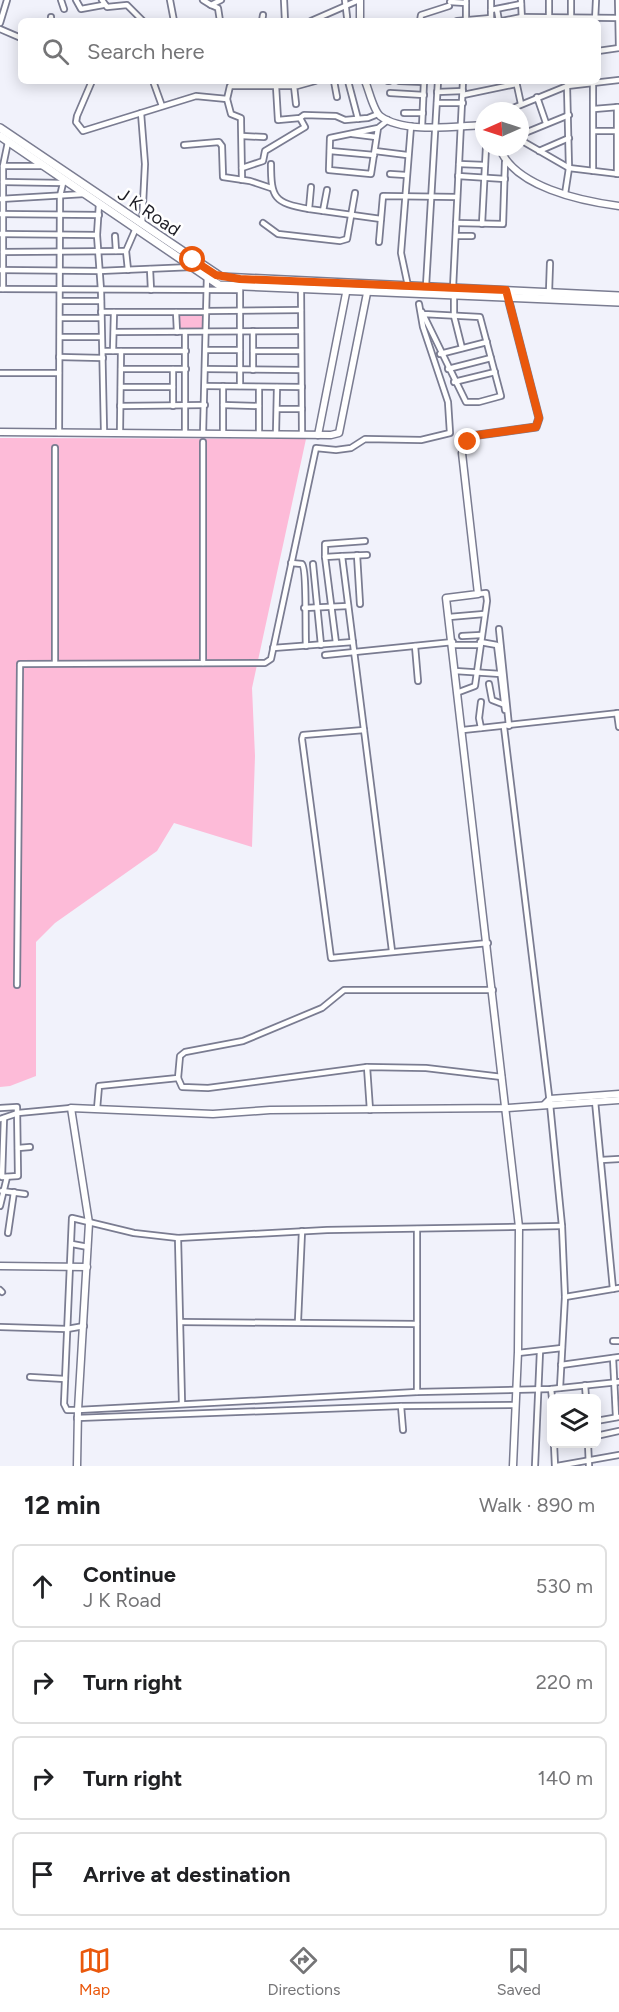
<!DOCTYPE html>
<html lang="en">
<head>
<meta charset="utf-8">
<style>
	body { margin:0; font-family:Figtree,sans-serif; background:#f2f2f2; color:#202124 }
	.controls { position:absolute; right:18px; bottom:18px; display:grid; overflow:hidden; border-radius:9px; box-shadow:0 3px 15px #0003 }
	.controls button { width:54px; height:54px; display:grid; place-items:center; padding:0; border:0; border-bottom:2px solid #e0e0e0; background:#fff; color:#202124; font:30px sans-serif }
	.compass { position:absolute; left:475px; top:102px; width:54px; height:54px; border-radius:50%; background:#fff; box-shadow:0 3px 15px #0003; rotate:267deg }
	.stop { position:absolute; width:18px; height:18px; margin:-14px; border:4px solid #ea580c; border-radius:50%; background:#fff }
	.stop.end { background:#ea580c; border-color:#fff; box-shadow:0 2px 6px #0008 }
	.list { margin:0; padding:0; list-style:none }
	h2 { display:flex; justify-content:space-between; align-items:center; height:78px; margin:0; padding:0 24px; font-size:26px }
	h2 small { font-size:20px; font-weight:400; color:#757577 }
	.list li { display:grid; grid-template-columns:39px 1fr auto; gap:18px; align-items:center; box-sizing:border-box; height:84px; margin:0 12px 12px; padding:0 12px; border:2px solid #e0e0e0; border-radius:9px }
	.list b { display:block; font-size:22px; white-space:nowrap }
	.list p { margin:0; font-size:20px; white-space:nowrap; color:#757577 }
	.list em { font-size:20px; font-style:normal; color:#757577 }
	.icon { flex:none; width:33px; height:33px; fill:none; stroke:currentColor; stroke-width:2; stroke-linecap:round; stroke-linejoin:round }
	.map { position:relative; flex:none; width:619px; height:1466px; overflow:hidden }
	.search { position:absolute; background:#fff; box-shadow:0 3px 15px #0003; left:18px; right:18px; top:18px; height:66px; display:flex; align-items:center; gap:15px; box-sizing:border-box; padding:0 21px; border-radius:9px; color:#757577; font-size:22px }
	.sheet { height:462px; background:#fff }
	nav { display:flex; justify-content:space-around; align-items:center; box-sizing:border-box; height:84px; border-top:2px solid #e0e0e0; background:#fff; font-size:16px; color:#757577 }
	nav a { display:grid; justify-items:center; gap:3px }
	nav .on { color:#ea580c }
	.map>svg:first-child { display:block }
</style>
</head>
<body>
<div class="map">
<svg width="619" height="1466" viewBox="0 0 619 1466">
	<rect width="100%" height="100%" fill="#f1f2fb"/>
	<g fill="#fdbbd8">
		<path d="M179 314 203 315 202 330 179 329Z"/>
		<path d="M0 438 306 439 252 688 255 756 252 847 174 823 157 851 55 923 36 942V1076L10 1086 0 1087Z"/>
	</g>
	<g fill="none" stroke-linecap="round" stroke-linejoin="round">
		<defs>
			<g id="minor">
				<path d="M61 0 64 9"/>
				<path d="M76 0 81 9 103 5"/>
				<path d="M102 0 107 7 127 5 143 21"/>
				<path d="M170 0 174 21"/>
				<path d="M203 0 211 5 221 0"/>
				<path d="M284 0 285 21"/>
				<path d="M345 0 347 17"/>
				<path d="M491 0V21"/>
				<path d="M521 0 522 21"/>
				<path d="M618 0 619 48"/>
				<path d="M450 2 466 3"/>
				<path d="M211 5 218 8 220 21"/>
				<path d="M491 10 521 4"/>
				<path d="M497 10 499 21"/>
				<path d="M51 17V21"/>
				<path d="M549 17V0"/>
				<path d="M262 21 263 15"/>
				<path d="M311 21 359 0"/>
				<path d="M420 21 421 15 449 6"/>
				<path d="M457 21 491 18"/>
				<path d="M466 21V0"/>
				<path d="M502 21 522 17 619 18"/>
				<path d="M571 21V0"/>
				<path d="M595 21 596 0"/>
				<path d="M0 23 7 0"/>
				<path d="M0 29 21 38"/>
				<path d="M598 51 619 48"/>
				<path d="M92 81 77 116 76 122 83 131 196 96 227 99"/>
				<path d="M153 81 162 106"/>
				<path d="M334 81 337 97"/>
				<path d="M348 81 358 119"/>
				<path d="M388 81H389"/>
				<path d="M399 81 424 82"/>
				<path d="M516 81 521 104"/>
				<path d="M593 81V171"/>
				<path d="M276 86 278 120 300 118 304 115 336 116 345 120 368 118 378 114"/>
				<path d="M294 86 296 104"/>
				<path d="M437 92 463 91"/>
				<path d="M390 93 424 95"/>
				<path d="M463 95 516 84"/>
				<path d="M537 97 546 123"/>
				<path d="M437 103H463"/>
				<path d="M594 109 618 107"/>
				<path d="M506 111 567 86 619 80"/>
				<path d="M141 113 145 164 142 224"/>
				<path d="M404 113H423"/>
				<path d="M422 127 424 81"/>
				<path d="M378 128 371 174 329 170 330 138 378 128 388 120"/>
				<path d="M594 131H617"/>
				<path d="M352 134 376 137"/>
				<path d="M522 134 524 142 569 168 619 174"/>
				<path d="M520 135 569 115"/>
				<path d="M242 136 264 137"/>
				<path d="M184 145 219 142 222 146 223 177 250 181 271 188"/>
				<path d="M330 151 374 155"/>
				<path d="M375 151 407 155"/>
				<path d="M539 151 569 138"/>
				<path d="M271 164C271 198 274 203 309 209"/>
				<path d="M459 164 485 165"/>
				<path d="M3 166H43"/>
				<path d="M242 168 263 161 265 151 305 127 300 118"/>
				<path d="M390 174 406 175"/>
				<path d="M617 174V107"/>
				<path d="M458 176 505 179"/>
				<path d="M242 180 241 123V118L231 114 227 99 230 86H297L315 81"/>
				<path d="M3 182 63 183"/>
				<path d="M311 187 309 209 381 219"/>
				<path d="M565 194 569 168 567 86"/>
				<path d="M0 199 84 194"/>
				<path d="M99 204 97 235 101 290 104 431"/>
				<path d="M323 211 327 190"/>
				<path d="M0 214 99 215"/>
				<path d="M263 223 278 234 340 241 347 239 355 193"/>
				<path d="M456 223 503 224 505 162"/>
				<path d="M482 224 486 147"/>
				<path d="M0 234 97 235"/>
				<path d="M115 236 116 251"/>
				<path d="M456 236H472"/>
				<path d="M379 242 383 196 457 197"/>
				<path d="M3 252 126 251"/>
				<path d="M150 269 151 290"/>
				<path d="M0 270 99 271 192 267"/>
				<path d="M128 270 126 251 136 228"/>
				<path d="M408 286 401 253 411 126"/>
				<path d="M426 286 438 81"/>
				<path d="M453 288 463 81"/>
				<path d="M0 289 240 290"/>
				<path d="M3 289V166L8 142"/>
				<path d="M301 289 302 433"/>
				<path d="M240 290V386"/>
				<path d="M549 292 550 263"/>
				<path d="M454 295V316L462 348"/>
				<path d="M60 301H101"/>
				<path d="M206 311 301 310"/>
				<path d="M101 312H206"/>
				<path d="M176 312 177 332"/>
				<path d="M422 312 423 314 466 402H479L501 396 480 317 423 314"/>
				<path d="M60 318H101"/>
				<path d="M253 331V370"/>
				<path d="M114 332 301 331"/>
				<path d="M60 337H101"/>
				<path d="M206 350H240"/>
				<path d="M103 351H186"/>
				<path d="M113 351 114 312"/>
				<path d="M253 351H301"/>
				<path d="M440 354 487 342"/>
				<path d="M59 357 103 358"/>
				<path d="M121 369H186"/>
				<path d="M173 369V406"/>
				<path d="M205 369 301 370"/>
				<path d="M448 369 491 358"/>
				<path d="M0 373H59"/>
				<path d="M454 382 495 372"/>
				<path d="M205 386 302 387"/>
				<path d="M223 386V432"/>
				<path d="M121 387H173"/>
				<path d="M223 405 259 406"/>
				<path d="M120 406 205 405"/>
				<path d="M277 409H302"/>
				<path d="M120 431 121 351"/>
				<path d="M185 432V332"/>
				<path d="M259 432V387"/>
				<path d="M59 433 60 196 64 179"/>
				<path d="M276 433 277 387"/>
				<path d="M203 434 207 275"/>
				<path d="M55 448V662"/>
				<path d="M357 555 360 604"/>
				<path d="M342 556 367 555"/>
				<path d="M325 557V544L365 541"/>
				<path d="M291 563 302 564C307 569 305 632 306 646"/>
				<path d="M313 564 321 645"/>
				<path d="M304 608 348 606"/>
				<path d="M449 617 484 614"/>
				<path d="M499 629 509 726"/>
				<path d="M462 636 481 635"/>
				<path d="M480 642 497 645 505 710"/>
				<path d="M336 643 325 557 342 556 392 951"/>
				<path d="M453 645H480"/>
				<path d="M415 646 418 681"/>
				<path d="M273 648 353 642"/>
				<path d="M325 655 453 642"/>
				<path d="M203 663V442"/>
				<path d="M455 671 501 674"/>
				<path d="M489 684 492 700 505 705"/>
				<path d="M459 692 475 686 487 601 486 593 478 594"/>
				<path d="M481 702 479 718 481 728"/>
				<path d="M617 713 619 727"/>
				<path d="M504 727 550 1104 562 1226 565 1297 560 1388"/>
				<path d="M364 730 303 735 302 739 331 958 488 943"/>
				<path d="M463 730 619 713"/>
				<path d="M17 985 20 664 265 663 271 659 316 448 336 450 351 448 365 439 421 440 450 433 448 402 423 327 419 304"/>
				<path d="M367 1067 370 1110"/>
				<path d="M178 1078 182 1087 208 1088 367 1067 426 1068 502 1077"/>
				<path d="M595 1101 613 1289"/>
				<path d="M0 1108 17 1107 18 1176 2 1177 4 1118"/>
				<path d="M97 1109 99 1086 178 1078 180 1056 185 1052 243 1041 322 1008 344 990H493"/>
				<path d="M0 1119 18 1113 71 1108"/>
				<path d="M18 1148 30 1147"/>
				<path d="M601 1160 619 1159"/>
				<path d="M2 1191 25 1194"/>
				<path d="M0 1206 7 1177"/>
				<path d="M562 1226 327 1230 178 1238 134 1233 72 1218 64 1404 67 1410H78L417 1392 551 1389 619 1382"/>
				<path d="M8 1233 14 1192"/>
				<path d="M178 1238 182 1403"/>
				<path d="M72 1244 88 1247"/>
				<path d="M0 1290 2 1292"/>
				<path d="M565 1297 619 1288"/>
				<path d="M298 1321 302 1231"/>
				<path d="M181 1322 417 1324"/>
				<path d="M0 1327 67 1329 84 1326"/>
				<path d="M613 1341H619"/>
				<path d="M518 1353 562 1348"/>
				<path d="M613 1358 616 1417"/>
				<path d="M561 1365 619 1357"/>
				<path d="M30 1377 65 1379"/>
				<path d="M585 1385 586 1398"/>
				<path d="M551 1389 552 1398"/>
				<path d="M417 1392V1229"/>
				<path d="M401 1406 403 1430"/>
				<path d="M77 1418 401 1406 515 1405"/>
				<path d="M596 1421 619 1417"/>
				<path d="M596 1436 619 1431"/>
				<path d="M554 1444 555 1466"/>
				<path d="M588 1444 589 1466"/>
				<path d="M535 1466 540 1351"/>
				<path d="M557 1466 619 1455"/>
			</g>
			<g id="tertiary">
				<path d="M360 0V21"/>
				<path d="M365 81C369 90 373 110 380 116 404 134 456 126 484 125"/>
				<path d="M499 147C514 187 581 201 619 206"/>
				<path d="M507 294 539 418 536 427 471 436 462 453 478 594 446 598 519 1227 518 1352 513 1466"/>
				<path d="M0 432 331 435 339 433 368 288"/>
				<path d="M318 435 347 288"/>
				<path d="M545 1104 550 1099 619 1094"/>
				<path d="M0 1266 87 1267"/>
				<path d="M77 1466 78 1410 89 1223 71 1108 213 1114 270 1110 507 1108 619 1100"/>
			</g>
			<g id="secondary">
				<path d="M0 128 221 277 619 296"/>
				<path d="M0 136 219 285 619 302"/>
			</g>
		</defs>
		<use href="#minor" stroke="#7a7c91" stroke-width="8"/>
		<use href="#tertiary" stroke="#7a7c91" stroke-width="9"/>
		<use href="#secondary" stroke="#7a7c91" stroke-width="10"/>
		<use href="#minor" stroke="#fff" stroke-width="4.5"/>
		<use href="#tertiary" stroke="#fff" stroke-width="6"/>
		<use href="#secondary" stroke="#fff" stroke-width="7"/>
	</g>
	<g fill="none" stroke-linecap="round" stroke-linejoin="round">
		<path stroke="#ea580c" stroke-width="8" d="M193 260 216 275 240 279 506 290 539 418 536 427 471 436 468 442"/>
	</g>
	<g text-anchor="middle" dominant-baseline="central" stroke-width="5" stroke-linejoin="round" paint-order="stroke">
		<g font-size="18" fill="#1c1c24" stroke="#fff">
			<text transform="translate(149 212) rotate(34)">J K Road</text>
		</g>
	</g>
</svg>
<div class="controls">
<button><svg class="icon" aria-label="layers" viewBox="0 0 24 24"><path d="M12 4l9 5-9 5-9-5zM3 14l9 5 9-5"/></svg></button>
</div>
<svg class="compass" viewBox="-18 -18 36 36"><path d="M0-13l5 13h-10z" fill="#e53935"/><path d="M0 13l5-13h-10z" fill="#757577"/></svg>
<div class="stop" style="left:193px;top:260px"></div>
<div class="stop end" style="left:468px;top:442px"></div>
<div class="search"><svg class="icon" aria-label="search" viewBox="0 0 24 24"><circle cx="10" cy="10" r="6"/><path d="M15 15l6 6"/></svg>Search here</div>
</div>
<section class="sheet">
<h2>12 min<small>Walk · 890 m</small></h2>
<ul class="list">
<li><svg class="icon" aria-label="ahead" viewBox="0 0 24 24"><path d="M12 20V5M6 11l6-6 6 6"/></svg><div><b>Continue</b><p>J K Road</p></div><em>530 m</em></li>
<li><svg class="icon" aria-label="right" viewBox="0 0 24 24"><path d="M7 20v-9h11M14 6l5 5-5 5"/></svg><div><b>Turn right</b></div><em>220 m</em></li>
<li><svg class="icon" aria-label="right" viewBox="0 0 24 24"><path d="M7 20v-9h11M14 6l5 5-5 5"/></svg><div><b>Turn right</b></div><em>140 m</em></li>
<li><svg class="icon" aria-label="arrive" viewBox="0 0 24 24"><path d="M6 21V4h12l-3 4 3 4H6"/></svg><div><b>Arrive at destination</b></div></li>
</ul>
</section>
<nav>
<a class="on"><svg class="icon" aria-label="map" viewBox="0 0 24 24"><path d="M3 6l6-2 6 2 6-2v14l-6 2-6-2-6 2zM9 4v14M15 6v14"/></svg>Map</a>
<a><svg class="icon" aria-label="directions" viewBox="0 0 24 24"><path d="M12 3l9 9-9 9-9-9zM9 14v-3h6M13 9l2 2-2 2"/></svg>Directions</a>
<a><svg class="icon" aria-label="saved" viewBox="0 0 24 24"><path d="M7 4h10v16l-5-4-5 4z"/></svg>Saved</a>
</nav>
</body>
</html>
